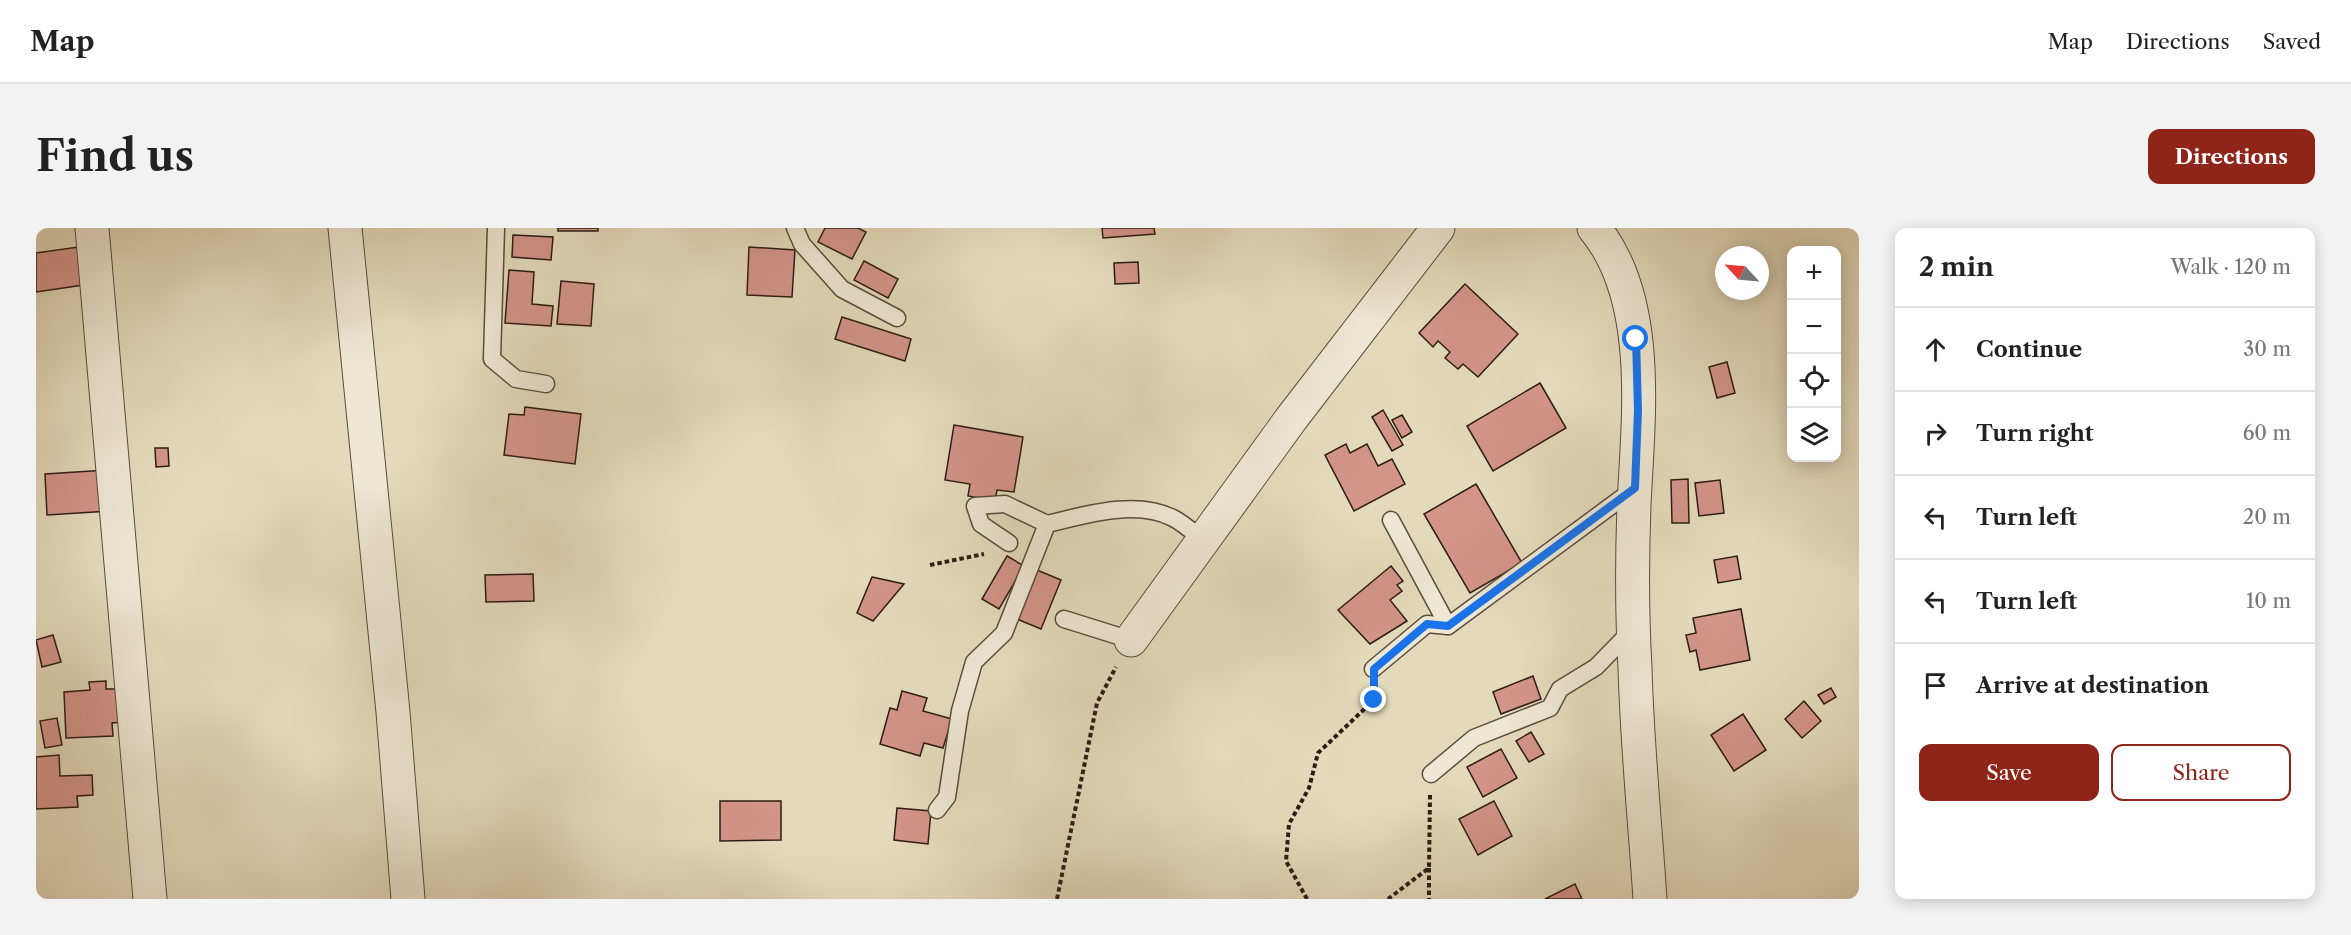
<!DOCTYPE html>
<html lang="en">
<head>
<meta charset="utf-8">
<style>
	body { margin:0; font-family:"Libre Caslon Text",serif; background:#f2f2f2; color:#222 }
	.controls { position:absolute; right:18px; top:18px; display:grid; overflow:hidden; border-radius:12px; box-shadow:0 3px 15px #0003 }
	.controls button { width:54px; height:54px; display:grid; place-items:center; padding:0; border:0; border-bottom:2px solid #e0e0e0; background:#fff; color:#222; font:30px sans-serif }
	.compass { position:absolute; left:1679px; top:18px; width:54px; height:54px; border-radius:50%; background:#fff; box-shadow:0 3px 15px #0003; rotate:296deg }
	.stop { position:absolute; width:18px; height:18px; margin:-14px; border:4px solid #1a73e8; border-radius:50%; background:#fff }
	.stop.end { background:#1a73e8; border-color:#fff; box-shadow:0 2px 6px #0008 }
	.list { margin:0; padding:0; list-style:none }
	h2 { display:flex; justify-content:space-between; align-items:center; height:78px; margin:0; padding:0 24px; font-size:26px }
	h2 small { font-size:20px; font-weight:400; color:#767676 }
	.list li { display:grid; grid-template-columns:39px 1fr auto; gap:18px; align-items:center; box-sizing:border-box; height:84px; padding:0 24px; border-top:2px solid #e0e0e0 }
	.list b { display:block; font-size:22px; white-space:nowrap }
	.list em { font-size:20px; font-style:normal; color:#767676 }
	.actions { display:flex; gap:12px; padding:18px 24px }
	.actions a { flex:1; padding:14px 0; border:2px solid #8f2418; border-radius:12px; text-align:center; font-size:21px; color:#8f2418 }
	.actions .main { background:#8f2418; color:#fff }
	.icon { flex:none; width:33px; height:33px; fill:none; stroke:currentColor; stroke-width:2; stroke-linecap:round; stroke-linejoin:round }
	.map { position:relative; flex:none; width:1823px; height:671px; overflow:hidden; border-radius:12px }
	header { display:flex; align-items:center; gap:36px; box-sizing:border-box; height:84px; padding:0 30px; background:#fff; border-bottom:2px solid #e0e0e0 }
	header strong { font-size:28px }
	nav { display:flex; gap:33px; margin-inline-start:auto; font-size:21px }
	.intro { display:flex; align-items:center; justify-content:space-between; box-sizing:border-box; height:144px; padding:0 36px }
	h1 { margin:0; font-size:42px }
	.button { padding:15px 27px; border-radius:12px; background:#8f2418; color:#fff; font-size:21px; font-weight:700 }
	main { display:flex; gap:36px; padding:0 36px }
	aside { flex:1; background:#fff; border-radius:12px; box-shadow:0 3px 15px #0003 }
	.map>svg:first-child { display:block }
</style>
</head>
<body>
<header>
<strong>Map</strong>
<nav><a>Map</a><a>Directions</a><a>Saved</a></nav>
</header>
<div class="intro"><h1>Find us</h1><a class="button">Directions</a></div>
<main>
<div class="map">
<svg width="1823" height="671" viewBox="0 0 1823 671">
	<rect width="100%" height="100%" fill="#e3dabb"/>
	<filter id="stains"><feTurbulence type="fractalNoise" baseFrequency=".00333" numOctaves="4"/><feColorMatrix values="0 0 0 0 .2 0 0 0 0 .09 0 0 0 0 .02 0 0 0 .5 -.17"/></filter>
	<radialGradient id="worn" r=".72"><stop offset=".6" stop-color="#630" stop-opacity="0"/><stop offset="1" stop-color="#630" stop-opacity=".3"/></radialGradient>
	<g fill="#d39489" stroke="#2d1c13" stroke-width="1.5">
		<rect x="522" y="0" width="40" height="3"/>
		<path d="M789 0H822L830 4 816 31 782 14Z"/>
		<path d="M1066 0H1118L1119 6 1067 10Z"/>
		<path d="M477 7 517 9 515 32 476 29Z"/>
		<path d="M49 18 54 56 0 64V25Z"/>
		<path d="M713 19 759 22 756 69 711 67Z"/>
		<path d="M828 33 862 51 852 70 818 52Z"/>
		<path d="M1102 34 1103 55 1079 56 1078 35Z"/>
		<path d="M473 42 498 44 496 76 517 78 515 98 469 95Z"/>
		<path d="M525 53 558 56 555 98 521 96Z"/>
		<path d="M1429 56 1482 106 1442 149 1427 136 1422 141 1409 130 1414 124 1402 113 1397 119 1383 105Z"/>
		<path d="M806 89 875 111 869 133 799 111Z"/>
		<path d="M1691 134 1699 165 1681 170 1673 139Z"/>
		<path d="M1504 155 1530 200 1457 243 1431 198Z"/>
		<path d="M489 179 545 186 539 236 468 227 473 186 488 187Z"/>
		<path d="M1347 182 1367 217 1356 223 1336 189Z"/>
		<path d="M1366 187 1376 204 1366 210 1356 192Z"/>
		<path d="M918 197 987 209 978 264 961 262 959 273 932 268 934 256 909 252Z"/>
		<path d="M1310 216 1314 225 1331 216 1342 238 1356 231 1369 256 1318 283 1289 227Z"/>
		<path d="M119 220H132L133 238 120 239Z"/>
		<path d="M71 242 74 283 11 287 9 246Z"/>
		<path d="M1652 251 1653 295H1636L1635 252Z"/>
		<path d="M1684 252 1688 285 1663 288 1659 255Z"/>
		<path d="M1440 256 1486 335 1434 365 1388 286Z"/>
		<path d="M971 328 988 338 963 381 946 371Z"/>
		<path d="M1701 328 1705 351 1682 355 1678 332Z"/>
		<path d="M1355 338 1367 353 1361 357 1366 363 1354 372 1371 393 1334 416 1302 382Z"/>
		<path d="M1001 342 1025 352 1005 401 981 391Z"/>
		<path d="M497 346 498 373 450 374 449 347Z"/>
		<path d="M836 349 868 356 837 393 821 385Z"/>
		<path d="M1705 381 1714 432 1664 442 1660 422 1654 424 1650 407 1660 405 1657 390Z"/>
		<path d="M17 407 25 434 6 439 0 412Z"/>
		<path d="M1497 448 1505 471 1465 486 1457 464Z"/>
		<path d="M70 453V461H86L87 494 76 495 77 508 30 510 28 464 54 462 53 454Z"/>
		<path d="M1795 460 1800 469 1788 476 1782 467Z"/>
		<path d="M866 463 891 470 887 483 916 491 907 520 888 515 884 528 844 516 854 480 861 482Z"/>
		<path d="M1768 473 1785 493 1766 510 1749 491Z"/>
		<path d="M1707 486 1730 522 1698 543 1675 507Z"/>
		<path d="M21 490 26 517 9 520 4 493Z"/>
		<path d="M1495 504 1508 526 1493 534 1480 513Z"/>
		<path d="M1465 521 1481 550 1447 569 1431 539Z"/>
		<path d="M23 527 24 548 56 547 57 567 41 568 42 579 0 581V529Z"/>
		<path d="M684 573H745V612L684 613Z"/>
		<path d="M1458 573 1476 608 1442 627 1423 591Z"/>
		<path d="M861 580 895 583 892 616 858 612Z"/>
		<path d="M1539 656 1546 671H1509Z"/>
	</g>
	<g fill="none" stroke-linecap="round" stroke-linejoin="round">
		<defs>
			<g id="lane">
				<path d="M460 0 456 131 480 151 510 156"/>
				<path d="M759 0 766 16 806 61 861 90"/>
				<path d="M1355 292 1412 398"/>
				<path d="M973 315 945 296 939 278 969 276 1011 296"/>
				<path d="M1028 391 1095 412"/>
				<path d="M1337 441 1391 396 1412 398 1598 261"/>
				<path d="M1395 546 1438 510 1514 480 1524 461 1560 439 1596 402"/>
				<path d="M901 582 911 569 924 483 938 434 968 405 1011 296C1049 287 1100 271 1137 290 1147 295 1158 305 1167 312"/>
			</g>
			<g id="street">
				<path d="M56 0 114 671"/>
				<path d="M309 0 357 484 372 671"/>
				<path d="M1558 0C1617 71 1602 191 1598 277 1596 330 1596 387 1599 440 1601 517 1609 594 1614 671"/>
				<path d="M1095 412 1255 191 1402 0"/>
			</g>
		</defs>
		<use href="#lane" stroke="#5a4c3d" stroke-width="19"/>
		<use href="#street" stroke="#5a4c3d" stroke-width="35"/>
		<g stroke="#2d1c13" stroke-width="4" stroke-dasharray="4.5 3" stroke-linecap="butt">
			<path d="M894 337 948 326"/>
			<path d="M1393 640V671"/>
			<path d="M1021 671 1061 475 1080 439"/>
			<path d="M1271 671 1250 633 1253 596 1273 560 1282 525 1338 472V463"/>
			<path d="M1352 671 1393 640 1394 567"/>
		</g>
		<use href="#lane" stroke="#ede7d3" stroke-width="16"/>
		<use href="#street" stroke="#ede7d3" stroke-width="33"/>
	</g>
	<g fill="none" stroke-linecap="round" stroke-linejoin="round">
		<path stroke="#1a73e8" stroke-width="8" d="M1338 472V441L1391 396 1412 398 1599 260 1602 182 1600 111"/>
	</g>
	<rect width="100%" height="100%" filter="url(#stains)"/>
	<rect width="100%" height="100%" fill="url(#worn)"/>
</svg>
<div class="controls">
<button>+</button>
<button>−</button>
<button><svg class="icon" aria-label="locate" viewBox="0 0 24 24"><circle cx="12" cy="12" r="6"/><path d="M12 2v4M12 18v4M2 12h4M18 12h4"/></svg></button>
<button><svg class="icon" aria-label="layers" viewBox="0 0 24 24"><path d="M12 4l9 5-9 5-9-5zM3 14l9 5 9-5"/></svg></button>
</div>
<svg class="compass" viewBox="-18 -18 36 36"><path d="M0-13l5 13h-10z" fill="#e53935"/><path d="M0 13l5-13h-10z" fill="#767676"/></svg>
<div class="stop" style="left:1600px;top:111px"></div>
<div class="stop end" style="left:1338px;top:472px"></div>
</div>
<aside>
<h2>2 min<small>Walk · 120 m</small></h2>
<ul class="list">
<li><svg class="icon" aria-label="ahead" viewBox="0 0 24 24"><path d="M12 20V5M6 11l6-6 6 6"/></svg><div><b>Continue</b></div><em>30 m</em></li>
<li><svg class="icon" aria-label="right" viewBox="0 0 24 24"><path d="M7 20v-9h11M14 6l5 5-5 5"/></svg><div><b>Turn right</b></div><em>60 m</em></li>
<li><svg class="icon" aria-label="left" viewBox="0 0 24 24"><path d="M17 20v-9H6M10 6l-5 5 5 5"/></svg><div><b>Turn left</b></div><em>20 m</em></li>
<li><svg class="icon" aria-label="left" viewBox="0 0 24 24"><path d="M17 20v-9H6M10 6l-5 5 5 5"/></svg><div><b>Turn left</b></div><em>10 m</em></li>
<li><svg class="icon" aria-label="arrive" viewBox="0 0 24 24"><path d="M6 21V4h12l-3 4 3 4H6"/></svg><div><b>Arrive at destination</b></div></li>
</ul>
<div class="actions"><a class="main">Save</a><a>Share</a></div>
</aside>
</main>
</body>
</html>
